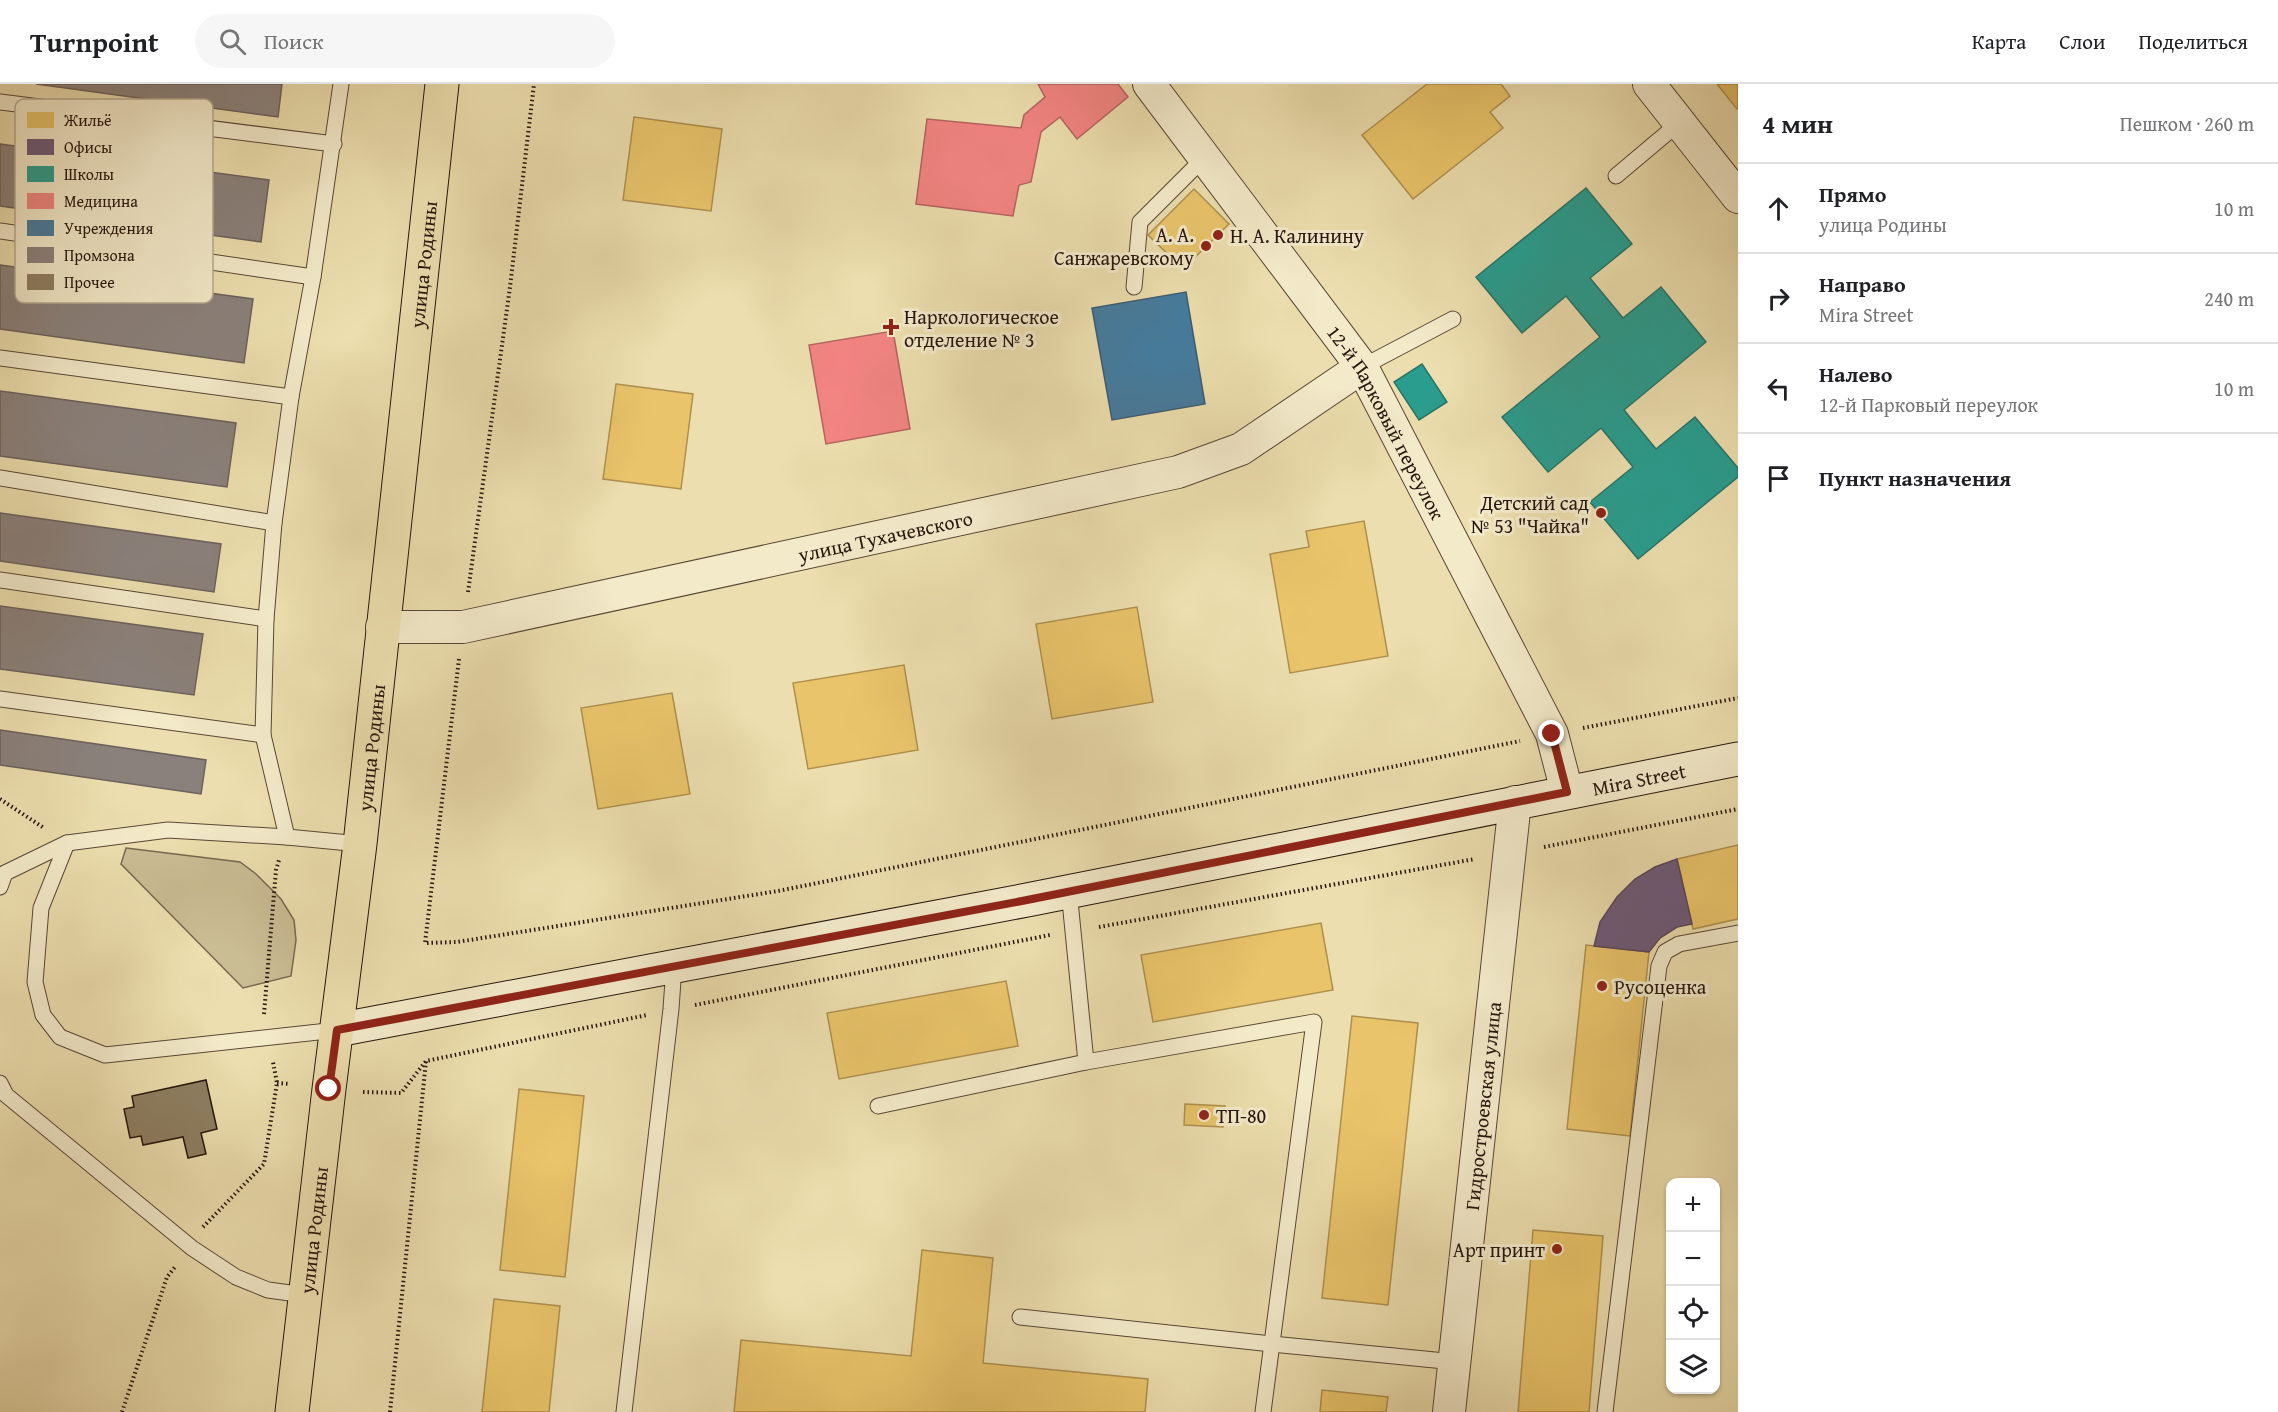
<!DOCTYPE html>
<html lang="ru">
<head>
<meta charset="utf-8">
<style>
	body { margin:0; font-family:"Gentium Book Plus",serif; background:#f6f6f6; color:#202124 }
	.controls { position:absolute; right:18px; bottom:18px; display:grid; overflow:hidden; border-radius:12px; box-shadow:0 2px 4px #0004 }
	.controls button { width:54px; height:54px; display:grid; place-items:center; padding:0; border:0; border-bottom:2px solid #e0e0e0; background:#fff; color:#202124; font:30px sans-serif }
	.stop { position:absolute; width:18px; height:18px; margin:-14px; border:4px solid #8f2418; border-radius:50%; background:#fff }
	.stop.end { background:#8f2418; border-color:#fff; box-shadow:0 2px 6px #0008 }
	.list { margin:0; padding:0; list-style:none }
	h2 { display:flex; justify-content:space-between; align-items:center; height:78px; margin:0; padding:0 24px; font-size:26px }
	h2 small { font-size:20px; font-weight:400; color:#757577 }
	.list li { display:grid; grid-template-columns:39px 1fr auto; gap:18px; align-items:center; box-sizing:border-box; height:90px; padding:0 24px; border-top:2px solid #e0e0e0 }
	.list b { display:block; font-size:22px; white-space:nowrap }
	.list p { margin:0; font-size:20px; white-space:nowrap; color:#757577 }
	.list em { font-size:20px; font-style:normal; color:#757577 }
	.icon { flex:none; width:33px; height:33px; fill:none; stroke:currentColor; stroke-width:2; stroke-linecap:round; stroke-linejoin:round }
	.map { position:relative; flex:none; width:1738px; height:1328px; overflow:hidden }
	header { display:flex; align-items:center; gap:36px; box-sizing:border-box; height:84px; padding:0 30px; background:#fff; border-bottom:2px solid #e0e0e0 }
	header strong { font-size:28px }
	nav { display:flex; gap:33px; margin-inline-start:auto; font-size:21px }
	.search { width:420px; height:54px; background:#f6f6f6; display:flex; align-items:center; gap:15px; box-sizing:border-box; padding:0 21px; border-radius:33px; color:#757577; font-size:22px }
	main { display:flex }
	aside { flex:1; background:#fff }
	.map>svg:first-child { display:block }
</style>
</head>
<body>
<header>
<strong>Turnpoint</strong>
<div class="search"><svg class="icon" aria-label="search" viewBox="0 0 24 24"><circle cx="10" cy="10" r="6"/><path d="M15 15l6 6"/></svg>Поиск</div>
<nav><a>Карта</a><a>Слои</a><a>Поделиться</a></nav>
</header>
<main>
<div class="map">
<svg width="1738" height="1328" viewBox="0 0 1738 1328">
	<rect width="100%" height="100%" fill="#ecdeae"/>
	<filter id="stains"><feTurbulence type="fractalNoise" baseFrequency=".00333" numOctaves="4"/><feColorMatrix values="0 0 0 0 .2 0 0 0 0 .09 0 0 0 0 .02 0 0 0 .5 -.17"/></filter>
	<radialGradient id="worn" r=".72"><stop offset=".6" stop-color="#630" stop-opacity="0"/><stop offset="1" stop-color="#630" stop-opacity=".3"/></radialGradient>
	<path fill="#cabc93" stroke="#786850" stroke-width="1.5" d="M126 764 240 778 256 790 281 815 294 836 296 856 291 892 243 904 121 780Z"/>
	<g fill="#e9c46a" stroke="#ae904e" stroke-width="1.5">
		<path d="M1427 0H1501L1510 12 1490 28 1503 44 1413 115 1362 51Z"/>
		<path d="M1717 0H1738V24L1737 25Z"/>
		<path d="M634 33 722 45 711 127 623 116Z"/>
		<path d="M1194 105 1229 140 1183 185 1148 151Z"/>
		<path d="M616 300 693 310 681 405 603 395Z"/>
		<path d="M1364 437 1388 572 1290 589 1270 470 1309 463 1306 447Z"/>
		<path d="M1137 523 1153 618 1052 635 1036 540Z"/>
		<path d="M904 581 918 666 808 685 793 599Z"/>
		<path d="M672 609 690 710 598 725 581 624Z"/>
		<path d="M1738 761V835L1693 845 1677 775Z"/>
		<path d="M1321 839 1333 906 1153 938 1141 871Z"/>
		<path d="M1586 861 1649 868 1630 1052 1567 1045Z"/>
		<path d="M1006 897 1018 962 839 995 827 929Z"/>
		<path d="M1352 932 1418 939 1388 1221 1322 1214Z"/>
		<path d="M519 1005 584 1012 565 1193 500 1186Z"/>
		<path d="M1185 1020 1225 1022 1223 1043 1184 1041Z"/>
		<path d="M1533 1146 1603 1152 1589 1328H1518Z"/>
		<path d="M922 1166 993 1174 983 1279 1148 1295 1145 1328H734L741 1256 911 1272Z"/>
		<path d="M494 1215 560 1222 549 1328H482Z"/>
		<path d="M1322 1306 1388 1313 1386 1328H1320Z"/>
	</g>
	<path fill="#6d597a" stroke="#584559" stroke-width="1.5" d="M1677 775 1692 840 1677 843 1660 854 1649 868 1594 862 1600 838 1617 813 1635 795 1655 783Z"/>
	<g fill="#2a9d8f" stroke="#297468" stroke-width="1.5">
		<path d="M1586 104 1632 160 1590 194 1623 234 1661 203 1706 258 1624 326 1656 365 1695 333 1738 384V393L1638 475 1590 418 1633 383 1601 344 1548 388 1502 333 1600 253 1566 212 1522 249 1476 193Z"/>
		<path d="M1422 280 1447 318 1419 336 1394 298Z"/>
	</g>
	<g fill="#f28482" stroke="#b5635f" stroke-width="1.5">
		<path d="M1038 0H1118L1128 13 1077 55 1060 33 1041 48 1031 98 1019 101 1013 132 916 120 927 35 1021 44 1024 31 1045 13Z"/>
		<path d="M893 247 910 345 826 360 809 261Z"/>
	</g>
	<path fill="#457b9d" stroke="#3c5c72" stroke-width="1.5" d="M1186 208 1205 320 1112 336 1092 224Z"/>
	<g fill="#8a817c" stroke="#6c615b" stroke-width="1.5">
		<path d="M36 0H282L278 33Z"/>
		<path d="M0 60 269 96 261 158 0 122Z"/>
		<path d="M0 181 253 215 244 279 0 245Z"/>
		<path d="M0 307 236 339 227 403 0 372Z"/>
		<path d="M0 429 221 460 214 508 0 477Z"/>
		<path d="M0 522 203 550 194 611 0 585Z"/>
		<path d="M0 646 206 676 201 710 0 681Z"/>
	</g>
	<path fill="#8d7e61" stroke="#26150d" stroke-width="1.5" d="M206 996 217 1045 201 1049 206 1070 188 1074 183 1053 143 1061 141 1052 130 1054 124 1025 134 1023 132 1012Z"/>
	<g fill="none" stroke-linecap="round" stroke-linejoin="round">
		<defs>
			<g id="service">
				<path d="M0 18 334 60"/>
				<path d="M1616 92 1679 39"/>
				<path d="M0 147 313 193"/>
				<path d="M1134 203 1140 138 1204 74"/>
				<path d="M0 274 291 313"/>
				<path d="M1362 283 1453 235"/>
				<path d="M0 394 274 439"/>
				<path d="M0 496 266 535"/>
				<path d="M0 615 263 651"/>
				<path d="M287 753 263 651 266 535 274 439 291 313 313 193 341 0"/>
				<path d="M67 759 41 824 35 898 43 931 60 953 105 971 337 946"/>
				<path d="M0 803 5 789 67 759 168 746 287 753 360 760"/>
				<path d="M1069 807 1086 978 1314 938 1263 1328"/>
				<path d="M0 999 6 1011 192 1164 236 1193 268 1206 305 1211"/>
				<path d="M878 1022 1086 978"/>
				<path d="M1020 1233 1272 1260 1455 1278"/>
				<path d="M624 1328 671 925 674 882"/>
				<path d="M1605 1328 1659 882 1665 868 1679 860 1738 849"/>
			</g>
			<g id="minor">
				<path id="s1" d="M1149 0 1362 283 1552 650 1567 708"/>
				<path d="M1649 0 1738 113"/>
				<path id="s2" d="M382 543H463L1178 388 1241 365 1362 283"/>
				<path id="s3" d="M1449 1328 1515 718"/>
			</g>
			<g id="secondary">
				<path id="s4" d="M337 946 1027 816 1738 675"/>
			</g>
			<g id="primary">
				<path id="s5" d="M292 1328 329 1005 360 760 442 0"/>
			</g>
		</defs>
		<use href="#service" stroke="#584735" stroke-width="17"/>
		<use href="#minor" stroke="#584735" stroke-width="34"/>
		<use href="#secondary" stroke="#26150d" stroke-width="35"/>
		<use href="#primary" stroke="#26150d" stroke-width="35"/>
		<g stroke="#26150d" stroke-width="4" stroke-dasharray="1.5 3" stroke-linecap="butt">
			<path d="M468 508 510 203 534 0"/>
			<path d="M459 575 425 859 457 858 778 807 1520 657"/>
			<path d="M1583 644 1738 614"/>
			<path d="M0 715 44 744"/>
			<path d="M1544 763 1738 725"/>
			<path d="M1099 843 1475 775"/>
			<path d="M695 921 1050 851"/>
			<path d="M264 930 276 786 279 776"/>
			<path d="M277 999 290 1000"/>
			<path d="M363 1008 401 1009 426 977 647 931"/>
			<path d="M203 1143 264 1080 277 999 273 978"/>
			<path d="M122 1328 167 1193 175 1183"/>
			<path d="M390 1328 426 977"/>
		</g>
		<use href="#service" stroke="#f3eaca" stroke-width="15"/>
		<use href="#minor" stroke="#f3eaca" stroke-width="32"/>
		<use href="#secondary" stroke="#f3eaca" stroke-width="33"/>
		<use href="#primary" stroke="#ecdeae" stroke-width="33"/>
	</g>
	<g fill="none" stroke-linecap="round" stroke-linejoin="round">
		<path stroke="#8f2418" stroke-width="8" d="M329 1005 337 946 1027 816 1567 708 1552 650"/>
	</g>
	<g fill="#8f2418" stroke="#f3eaca" stroke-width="2">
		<circle cx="1218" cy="151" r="6"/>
		<circle cx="1206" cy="162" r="6"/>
		<path d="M888 234h6v6h6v6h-6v6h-6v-6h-6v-6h6z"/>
		<circle cx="1601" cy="429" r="6"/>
		<circle cx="1602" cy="902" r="6"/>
		<circle cx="1204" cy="1031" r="6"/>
		<circle cx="1557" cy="1165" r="6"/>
	</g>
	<g text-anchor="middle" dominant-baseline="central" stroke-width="6" stroke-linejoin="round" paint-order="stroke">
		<g font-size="20" fill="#26150d" stroke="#f3eaca" text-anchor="start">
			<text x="1194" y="150" text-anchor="end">А. А.<tspan x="1194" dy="23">Санжаревскому</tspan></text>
			<text x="1230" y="151">Н. А. Калинину</text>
			<text x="904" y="232">Наркологическое<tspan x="904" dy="23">отделение № 3</tspan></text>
			<text x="1589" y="418" text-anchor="end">Детский сад<tspan x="1589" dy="23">№ 53 "Чайка"</tspan></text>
			<text x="1614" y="902">Русоценка</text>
			<text x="1216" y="1031">ТП-80</text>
			<text x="1545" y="1165" text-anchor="end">Арт принт</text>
		</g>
		<g font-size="20" fill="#26150d" stroke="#f3eaca">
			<text stroke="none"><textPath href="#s5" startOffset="1155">улица Родины</textPath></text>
			<text stroke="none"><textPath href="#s1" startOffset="414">12-й Парковый переулок</textPath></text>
			<text stroke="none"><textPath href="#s2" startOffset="513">улица Тухачевского</textPath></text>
			<text stroke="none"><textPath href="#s5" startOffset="669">улица Родины</textPath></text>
			<text stroke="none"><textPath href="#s4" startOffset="1326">Mira Street</textPath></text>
			<text stroke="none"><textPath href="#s3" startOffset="308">Гидростроевская улица</textPath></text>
			<text stroke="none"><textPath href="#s5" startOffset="183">улица Родины</textPath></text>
		</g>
	</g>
	<rect x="15" y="15" width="198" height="204" rx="9" fill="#f3eaca" stroke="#b6aa91" stroke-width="1.5"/>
	<rect x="27" y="28" width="27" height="16" fill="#e9c46a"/>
	<rect x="27" y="55" width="27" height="16" fill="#6d597a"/>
	<rect x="27" y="82" width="27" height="16" fill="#2a9d8f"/>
	<rect x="27" y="109" width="27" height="16" fill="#f28482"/>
	<rect x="27" y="136" width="27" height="16" fill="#457b9d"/>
	<rect x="27" y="163" width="27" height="16" fill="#8a817c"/>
	<rect x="27" y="190" width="27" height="16" fill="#8d7e61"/>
	<g font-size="16" fill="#26150d">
		<text x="64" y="42">Жильё</text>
		<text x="64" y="69">Офисы</text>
		<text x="64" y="96">Школы</text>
		<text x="64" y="123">Медицина</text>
		<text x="64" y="150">Учреждения</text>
		<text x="64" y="177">Промзона</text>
		<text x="64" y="204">Прочее</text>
	</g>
	<rect width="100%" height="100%" filter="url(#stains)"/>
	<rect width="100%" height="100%" fill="url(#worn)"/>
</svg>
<div class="controls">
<button>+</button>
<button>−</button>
<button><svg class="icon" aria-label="locate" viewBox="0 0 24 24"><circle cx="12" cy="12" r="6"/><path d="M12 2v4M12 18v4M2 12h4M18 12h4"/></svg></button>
<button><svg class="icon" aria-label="layers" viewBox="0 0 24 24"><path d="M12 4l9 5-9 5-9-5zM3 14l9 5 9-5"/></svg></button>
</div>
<div class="stop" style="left:329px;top:1005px"></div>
<div class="stop end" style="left:1552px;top:650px"></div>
</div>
<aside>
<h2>4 мин<small>Пешком · 260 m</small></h2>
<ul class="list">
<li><svg class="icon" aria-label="ahead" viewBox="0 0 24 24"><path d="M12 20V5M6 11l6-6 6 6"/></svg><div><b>Прямо</b><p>улица Родины</p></div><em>10 m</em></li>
<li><svg class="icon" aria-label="right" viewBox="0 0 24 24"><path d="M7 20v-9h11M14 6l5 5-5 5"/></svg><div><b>Направо</b><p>Mira Street</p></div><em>240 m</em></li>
<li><svg class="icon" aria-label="left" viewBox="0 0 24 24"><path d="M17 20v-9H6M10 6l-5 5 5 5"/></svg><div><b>Налево</b><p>12-й Парковый переулок</p></div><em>10 m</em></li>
<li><svg class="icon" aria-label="arrive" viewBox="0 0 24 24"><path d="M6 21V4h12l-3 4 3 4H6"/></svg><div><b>Пункт назначения</b></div></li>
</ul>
</aside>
</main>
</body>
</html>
